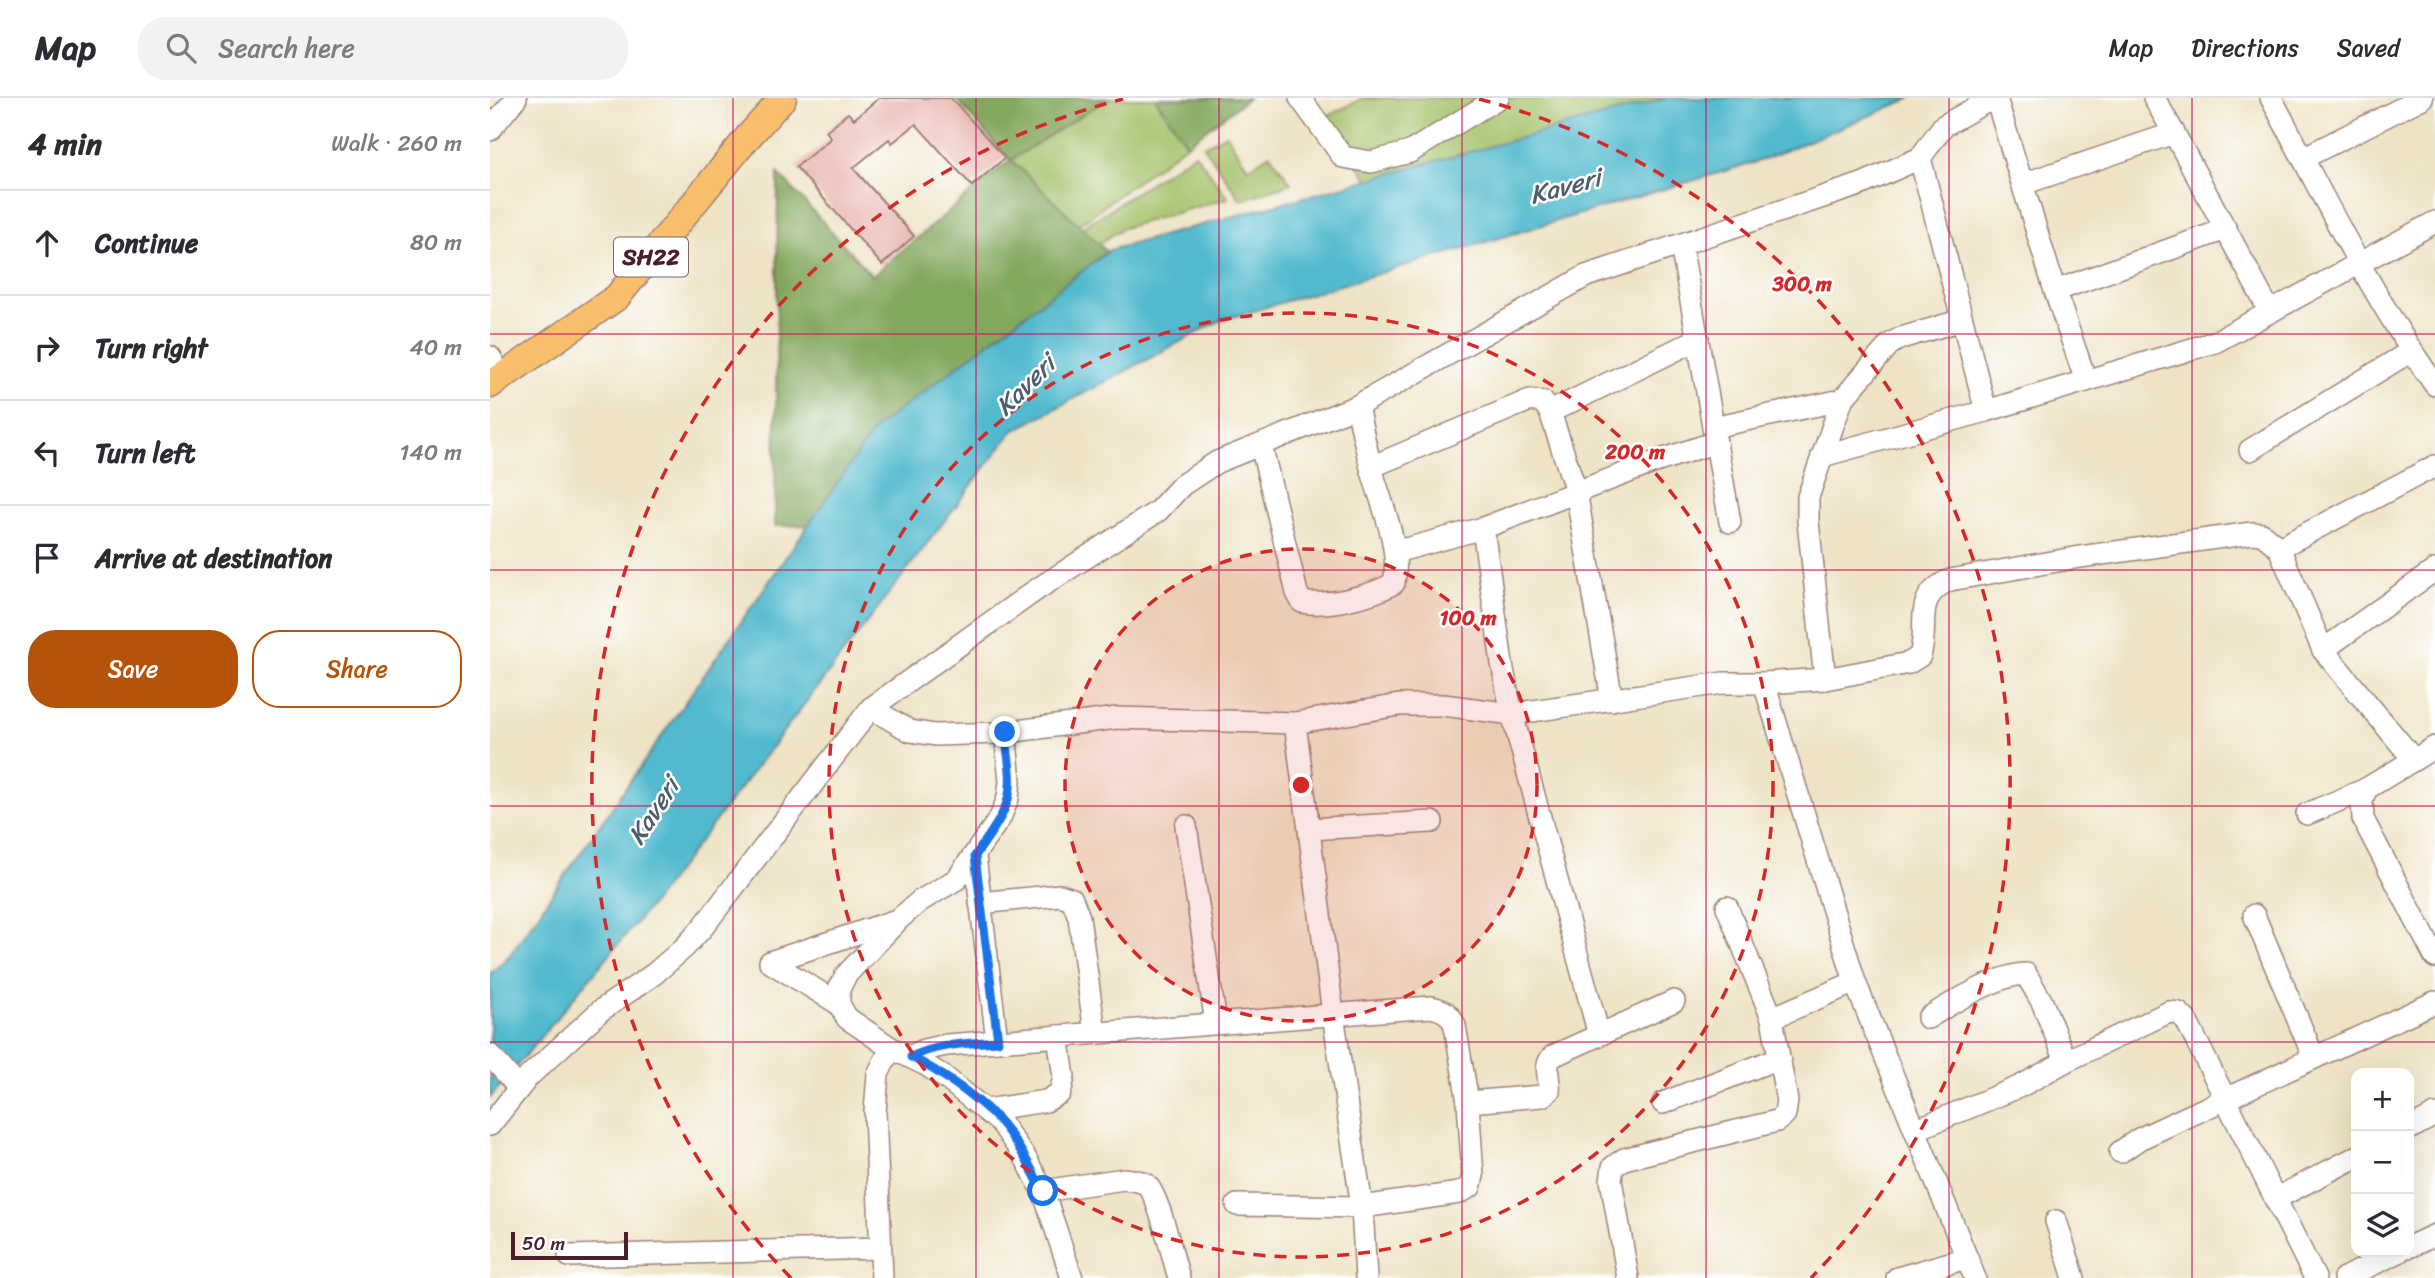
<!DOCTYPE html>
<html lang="en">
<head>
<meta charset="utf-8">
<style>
	body { margin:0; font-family:Sriracha,sans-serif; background:#f2f2f3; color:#2b2b33 }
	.controls { position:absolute; right:21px; bottom:21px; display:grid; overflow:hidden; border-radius:14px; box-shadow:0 7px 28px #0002 }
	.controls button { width:63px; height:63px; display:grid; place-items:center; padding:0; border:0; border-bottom:2px solid #e1e1e2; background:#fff; color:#2b2b33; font:35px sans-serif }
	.scale { position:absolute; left:21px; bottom:18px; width:117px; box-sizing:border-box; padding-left:7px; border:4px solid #4a1f2b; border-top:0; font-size:19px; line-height:24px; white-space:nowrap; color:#4a1f2b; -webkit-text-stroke:5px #fff; paint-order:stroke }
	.stop { position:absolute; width:21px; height:21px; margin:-16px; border:5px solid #1a73e8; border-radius:50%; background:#fff }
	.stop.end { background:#1a73e8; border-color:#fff; box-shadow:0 2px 7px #0008 }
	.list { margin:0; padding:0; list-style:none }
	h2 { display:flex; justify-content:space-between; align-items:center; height:91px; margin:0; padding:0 28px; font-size:30px }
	h2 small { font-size:23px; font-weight:400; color:#7c7c81 }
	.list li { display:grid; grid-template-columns:46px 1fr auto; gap:21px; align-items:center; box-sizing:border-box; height:105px; padding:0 28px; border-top:2px solid #e1e1e2 }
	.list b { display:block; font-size:26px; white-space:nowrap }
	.list em { font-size:23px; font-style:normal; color:#7c7c81 }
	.actions { display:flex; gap:14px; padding:21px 28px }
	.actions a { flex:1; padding:16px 0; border:2px solid #b45309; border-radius:28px; text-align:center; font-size:24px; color:#b45309 }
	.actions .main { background:#b45309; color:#fff }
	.icon { flex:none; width:38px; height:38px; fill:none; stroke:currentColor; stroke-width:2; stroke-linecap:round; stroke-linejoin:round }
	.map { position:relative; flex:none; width:1945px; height:1180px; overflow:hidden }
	header { display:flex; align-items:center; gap:42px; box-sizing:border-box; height:98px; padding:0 35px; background:#fff; border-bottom:2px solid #e1e1e2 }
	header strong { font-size:33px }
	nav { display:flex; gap:38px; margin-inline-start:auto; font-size:24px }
	.search { width:490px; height:63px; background:#f2f2f3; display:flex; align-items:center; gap:18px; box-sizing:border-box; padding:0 24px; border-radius:28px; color:#7c7c81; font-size:26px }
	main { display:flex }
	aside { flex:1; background:#fff }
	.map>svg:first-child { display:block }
</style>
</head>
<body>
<header>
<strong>Map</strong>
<div class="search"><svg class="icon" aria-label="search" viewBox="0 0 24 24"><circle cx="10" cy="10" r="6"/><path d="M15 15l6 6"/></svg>Search here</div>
<nav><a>Map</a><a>Directions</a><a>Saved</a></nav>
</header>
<main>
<aside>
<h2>4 min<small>Walk · 260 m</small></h2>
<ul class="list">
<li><svg class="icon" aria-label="ahead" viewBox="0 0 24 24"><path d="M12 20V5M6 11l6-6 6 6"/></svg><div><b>Continue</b></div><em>80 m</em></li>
<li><svg class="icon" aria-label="right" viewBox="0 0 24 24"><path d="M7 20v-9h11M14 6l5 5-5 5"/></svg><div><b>Turn right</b></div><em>40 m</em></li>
<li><svg class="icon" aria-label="left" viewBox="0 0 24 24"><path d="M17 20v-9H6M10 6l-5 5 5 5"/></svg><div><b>Turn left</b></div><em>140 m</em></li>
<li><svg class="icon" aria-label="arrive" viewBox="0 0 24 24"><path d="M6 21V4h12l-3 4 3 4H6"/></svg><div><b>Arrive at destination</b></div></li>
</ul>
<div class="actions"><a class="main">Save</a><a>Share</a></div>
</aside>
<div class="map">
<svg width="1945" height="1180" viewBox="0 0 1945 1180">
	<rect width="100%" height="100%" fill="#fff"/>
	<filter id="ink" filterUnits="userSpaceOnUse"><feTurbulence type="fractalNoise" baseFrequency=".0143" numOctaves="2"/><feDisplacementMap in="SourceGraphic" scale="14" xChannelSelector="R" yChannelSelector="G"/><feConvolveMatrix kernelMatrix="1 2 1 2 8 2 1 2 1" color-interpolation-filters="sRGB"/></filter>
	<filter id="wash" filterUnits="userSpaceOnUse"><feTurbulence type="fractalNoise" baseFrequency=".00686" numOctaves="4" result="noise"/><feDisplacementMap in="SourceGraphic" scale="28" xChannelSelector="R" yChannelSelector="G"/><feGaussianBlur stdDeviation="1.57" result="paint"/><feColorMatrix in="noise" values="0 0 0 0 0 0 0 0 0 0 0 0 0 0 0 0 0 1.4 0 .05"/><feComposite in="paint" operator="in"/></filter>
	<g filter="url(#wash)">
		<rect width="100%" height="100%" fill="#eee3c5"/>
		<g fill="#a4c169" stroke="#77704a" stroke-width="2">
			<path d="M618 0H665L697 46 588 127 521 62Z"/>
			<path d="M873 0H1177L879 82 834 20Z"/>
			<path d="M736 36 758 70 780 56 801 85 751 102 714 48Z"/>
			<path d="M705 55 738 100 633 130 608 146 592 130Z"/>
		</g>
		<g fill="#83a75d" stroke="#666344" stroke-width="2">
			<path d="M465 0H618L521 62 617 154 385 331 320 427 285 428 288 75 382 178 520 62Z"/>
			<path d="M665 0H758L697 46Z"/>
		</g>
		<path fill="#51bace" stroke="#4e6c7c" stroke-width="2" d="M1177 0H1422L1272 62 729 223 523 333 164 803 0 1000V876L19 858 385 331 620 152Z"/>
		<g id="blocks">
			<path fill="#e8b2ac" d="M389 0H461L515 60 482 88 426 26 402 45 399 41 363 70 424 138 392 167 306 69 341 40 336 33 358 15 364 21Z"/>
		</g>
	</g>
	<g filter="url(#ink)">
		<use href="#blocks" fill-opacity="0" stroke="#9c8178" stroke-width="2"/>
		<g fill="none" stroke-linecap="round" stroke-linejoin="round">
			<defs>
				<g id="minor">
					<path d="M810 0 853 59 881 64 920 54 1008 0"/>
					<path d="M1506 0 1565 193"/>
					<path d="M1664 0 1684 35"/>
					<path d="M1781 0C1833 97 1881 197 1945 287"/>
					<path d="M0 32 26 0"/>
					<path d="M1430 60 1496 313"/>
					<path d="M1813 60 1932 0"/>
					<path d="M1533 86 1684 35 1780 214"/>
					<path d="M1191 147 1240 424"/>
					<path d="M0 259 12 278"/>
					<path d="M1596 283 1565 193 1736 131"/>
					<path d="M1060 314 1208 241"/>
					<path d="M1223 329 1352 302"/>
					<path d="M771 347 807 495 812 504C836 509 883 498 904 485 911 449 892 408 882 373 876 352 872 330 867 308"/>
					<path d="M1760 352 1921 253"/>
					<path d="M1332 358 1496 313 1725 244 1945 124"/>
					<path d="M881 369 1040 302 1053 304 1060 314 1086 393 1122 602"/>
					<path d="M993 430 1012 566 1022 616 1109 937"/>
					<path d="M1789 450 1945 368"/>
					<path d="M905 454 993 430 1165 364 1226 344"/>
					<path d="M1833 552 1945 472"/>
					<path d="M1335 581 1318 423V399L1352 302 1400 246 1411 240 1472 222"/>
					<path d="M1274 585 1365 884 1485 1180"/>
					<path d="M805 625 627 620 510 635 445 637 420 633 381 610 546 492 668 413 692 387 727 364 867 308 1096 178 1372 86 1430 60 1453 28 1503 0"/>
					<path d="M515 634 520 683 518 700 510 720 467 781 430 803 409 821 356 877 349 891V906L357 920 401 950 436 967 457 981 511 1025 536 1061 553 1093 582 1180"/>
					<path d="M1945 649 1876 691 1872 703 1873 721 1945 859"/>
					<path d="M1817 716 1876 691"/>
					<path d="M696 728 726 925"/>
					<path d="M819 731 942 724"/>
					<path d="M485 758 507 943"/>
					<path d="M490 805 570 797 582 801 589 819 605 935"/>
					<path d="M1764 817 1824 960"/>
					<path d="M349 906 280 864 407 822"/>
					<path d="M1282 920 1365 884"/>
					<path d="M1438 920C1461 905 1510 876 1536 876L1552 904 1576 963"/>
					<path d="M0 957 29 990"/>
					<path d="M420 959 434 952 456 947 941 909C954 912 960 915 965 928L978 1004 983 1078 980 1089 969 1095 872 1109 747 1107"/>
					<path d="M978 1004 1052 998 1059 993C1061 980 1052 969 1063 958L1184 903"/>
					<path d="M1173 1005 1289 960"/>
					<path d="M496 1012 556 1003 570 995 574 979 568 938"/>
					<path d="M0 1027 39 978 110 913 164 876 195 849 213 829 381 610"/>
					<path d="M1919 1031 1945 1017"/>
					<path d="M1425 1032 1531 988 1576 963 1679 914 1689 915 1696 922 1825 1180"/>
					<path d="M1630 1054 1649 1041 1945 904"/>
					<path d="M553 1093 634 1081C642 1082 649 1082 656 1086 669 1097 683 1161 689 1180"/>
					<path d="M1785 1101 1866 1059"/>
					<path d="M1566 1123 1584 1180"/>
					<path d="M1919 1149 1945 1137"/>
					<path d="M79 1158 390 1150"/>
					<path d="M392 1180 385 1014 388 976 401 950"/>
					<path d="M876 1180 872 1109 843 916 805 625 909 607H953L1022 616 1233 585H1274L1335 581 1419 565 1430 558C1440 526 1421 499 1460 482L1590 459 1762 435 1772 436 1789 450 1833 552 1924 662"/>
					<path d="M1138 1180 1121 1082 1123 1069 1134 1061 1287 1023 1295 1016 1297 1003 1282 920 1237 809"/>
					<path d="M1407 1180 1477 1160"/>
					<path d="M1854 1180 1909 1154"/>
				</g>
				<path id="major" d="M0 287 127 199 258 39 293 0"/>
			</defs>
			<use href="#minor" stroke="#9c8178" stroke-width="24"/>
			<use href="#major" stroke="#9c8178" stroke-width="29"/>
			<use href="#minor" stroke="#fff" stroke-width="21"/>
			<use href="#major" stroke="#f9bf6c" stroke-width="26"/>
		</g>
	</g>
	<g fill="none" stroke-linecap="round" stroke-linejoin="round" filter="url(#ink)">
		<path stroke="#1a73e8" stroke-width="9" d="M515 634C517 655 524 680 518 701 512 722 497 740 485 758L508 943C478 945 448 946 421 959 449 973 493 1003 513 1027 529 1047 541 1070 553 1093"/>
	</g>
	<path fill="none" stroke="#c2185b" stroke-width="2" stroke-opacity="0.55" d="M243 0V1180M486 0V1180M729 0V1180M972 0V1180M1216 0V1180M1459 0V1180M1702 0V1180M0 236H1945M0 472H1945M0 708H1945M0 944H1945"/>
	<circle cx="811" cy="687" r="236" fill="#d62828" fill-opacity=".12"/>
	<g fill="none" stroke="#d62828" stroke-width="3.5" stroke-dasharray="12 9">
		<circle cx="811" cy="687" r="236"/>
		<circle cx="811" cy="687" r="472"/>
		<path d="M301 1180A709 709 0 0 1 633 1M989 1A709 709 0 0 1 1321 1180"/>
	</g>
	<g text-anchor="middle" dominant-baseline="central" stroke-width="5" stroke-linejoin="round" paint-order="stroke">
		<rect fill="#fff" stroke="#80626b" stroke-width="2" x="124" y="139.5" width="74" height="39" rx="5"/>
		<g font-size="23" font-weight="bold" fill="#4a1f2b">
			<text x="161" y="159">SH22</text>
		</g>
		<g font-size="26" font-style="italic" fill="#4d5d6c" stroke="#fff">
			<text transform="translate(1075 88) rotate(-15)">Kaveri</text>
			<text transform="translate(535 287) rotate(-45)">Kaveri</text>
			<text transform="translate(163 713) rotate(-57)">Kaveri</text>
		</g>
	</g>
	<circle cx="811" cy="687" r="10" fill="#d62828" stroke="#fff" stroke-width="3.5"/>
	<g font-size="21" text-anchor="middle" font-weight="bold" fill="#d62828" stroke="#fff" stroke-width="5" stroke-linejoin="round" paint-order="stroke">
		<text x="1312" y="193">300 m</text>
		<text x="1145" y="361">200 m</text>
		<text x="978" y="527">100 m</text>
	</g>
</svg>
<div class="controls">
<button>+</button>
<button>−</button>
<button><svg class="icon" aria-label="layers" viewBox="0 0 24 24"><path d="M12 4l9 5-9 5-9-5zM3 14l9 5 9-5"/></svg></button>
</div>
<div class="scale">50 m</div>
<div class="stop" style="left:553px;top:1093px"></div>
<div class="stop end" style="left:515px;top:634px"></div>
</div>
</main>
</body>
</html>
